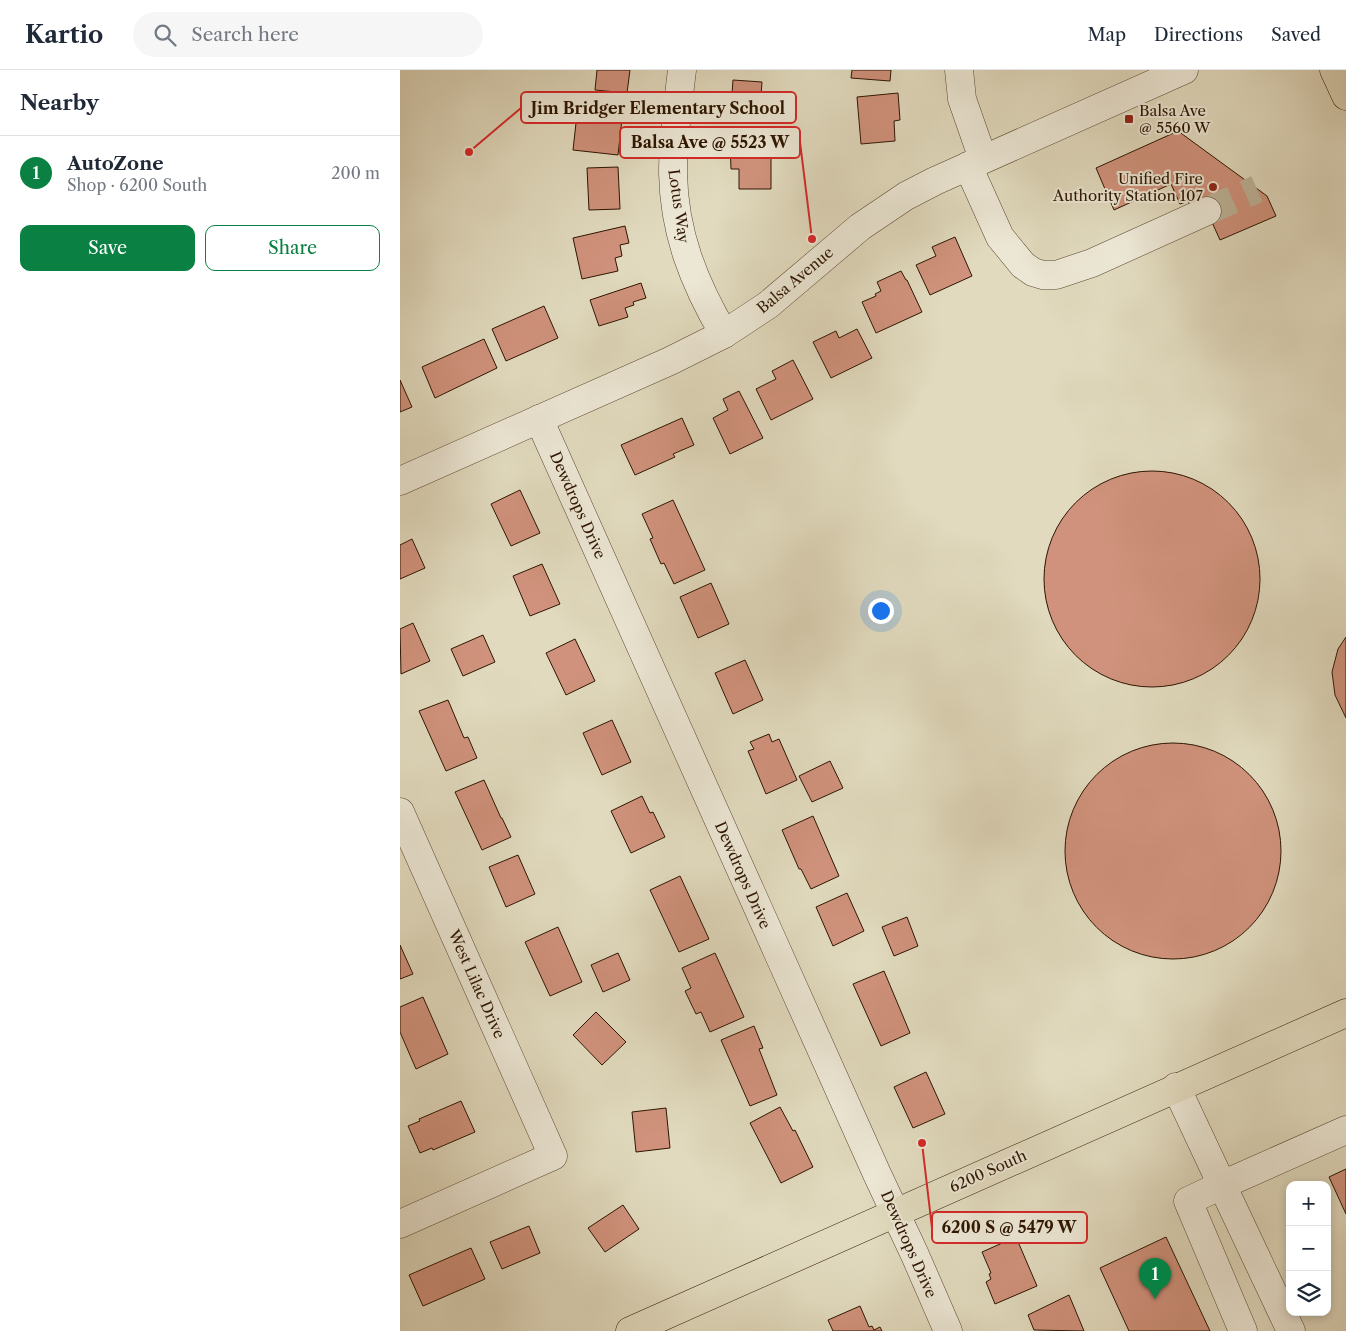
<!DOCTYPE html>
<html lang="en">
<head>
<meta charset="utf-8">
<style>
	body { margin:0; font-family:"Libre Caslon Text",serif; background:#f6f6f7; color:#1f2937 }
	.controls { position:absolute; right:15px; bottom:15px; display:grid; overflow:hidden; border-radius:10px; box-shadow:0 2px 8px #0003 }
	.controls button { width:45px; height:45px; display:grid; place-items:center; padding:0; border:0; border-bottom:1px solid #e0e1e3; background:#fff; color:#1f2937; font:25px sans-serif }
	.you { position:absolute; left:480px; top:540px; width:18px; height:18px; margin:-12px; border:4px solid #fff; border-radius:50%; background:#1a73e8; box-shadow:0 0 0 8px #1a73e833 }
	.badge { display:grid; place-items:center; width:32px; height:32px; border-radius:50%; background:#0b8043; color:#fff; font-size:16px; font-weight:700 }
	.pin { position:absolute; translate:-50% -41px; filter:drop-shadow(0 1px 2px #0008) }
	.pin::after { content:''; position:absolute; top:26px; width:18px; height:15px; background:inherit; clip-path:polygon(0 0,100% 0,50% 100%) }
	.list { margin:0; padding:0; list-style:none }
	h2 { display:flex; justify-content:space-between; align-items:center; height:65px; margin:0; padding:0 20px; font-size:21px }
	h2 small { font-size:16px; font-weight:400; color:#747a83 }
	.list li { display:grid; grid-template-columns:32px 1fr auto; gap:15px; align-items:center; box-sizing:border-box; height:75px; padding:0 20px; border-top:1px solid #e0e1e3 }
	.list b { display:block; font-size:19px; white-space:nowrap }
	.list p { margin:0; font-size:16px; white-space:nowrap; color:#747a83 }
	.list em { font-size:16px; font-style:normal; color:#747a83 }
	.actions { display:flex; gap:10px; padding:15px 20px }
	.actions a { flex:1; padding:11px 0; border:1px solid #0b8043; border-radius:10px; text-align:center; font-size:18px; color:#0b8043 }
	.actions .main { background:#0b8043; color:#fff }
	.icon { flex:none; width:28px; height:28px; fill:none; stroke:currentColor; stroke-width:2; stroke-linecap:round; stroke-linejoin:round }
	.map { position:relative; flex:none; width:946px; height:1261px; overflow:hidden }
	header { display:flex; align-items:center; gap:30px; box-sizing:border-box; height:70px; padding:0 25px; background:#fff; border-bottom:1px solid #e0e1e3 }
	header strong { font-size:24px }
	nav { display:flex; gap:28px; margin-inline-start:auto; font-size:18px }
	.search { width:350px; height:45px; background:#f6f6f7; display:flex; align-items:center; gap:12px; box-sizing:border-box; padding:0 18px; border-radius:28px; color:#747a83; font-size:19px }
	main { display:flex }
	aside { flex:1; background:#fff }
	.map>svg:first-child { display:block }
</style>
</head>
<body>
<header>
<strong>Kartio</strong>
<div class="search"><svg class="icon" aria-label="search" viewBox="0 0 24 24"><circle cx="10" cy="10" r="6"/><path d="M15 15l6 6"/></svg>Search here</div>
<nav><a>Map</a><a>Directions</a><a>Saved</a></nav>
</header>
<main>
<aside>
<h2>Nearby<small></small></h2>
<ul class="list">
<li><span class="badge">1</span><div><b>AutoZone</b><p>Shop · 6200 South</p></div><em>200 m</em></li>
</ul>
<div class="actions"><a class="main">Save</a><a>Share</a></div>
</aside>
<div class="map">
<svg width="946" height="1261" viewBox="0 0 946 1261">
	<rect width="100%" height="100%" fill="#e1dabe"/>
	<filter id="stains"><feTurbulence type="fractalNoise" baseFrequency=".004" numOctaves="4"/><feColorMatrix values="0 0 0 0 .2 0 0 0 0 .09 0 0 0 0 .02 0 0 0 .5 -.17"/></filter>
	<radialGradient id="worn" r=".72"><stop offset=".6" stop-color="#630" stop-opacity="0"/><stop offset="1" stop-color="#630" stop-opacity=".3"/></radialGradient>
	<g fill="#d0927c" stroke="#2d1500">
		<path d="M197 0H230L227 23 195 20Z"/>
		<path d="M452 0H491L490 11 451 8Z"/>
		<path d="M333 10 362 12 359 53 330 51Z"/>
		<path d="M498 23 500 50 494 51 495 71 461 74 457 27Z"/>
		<path d="M178 35 223 40 218 85 173 80Z"/>
		<path d="M778 61 867 126 876 146 820 170 806 139 794 145 788 131 780 134 771 114 714 140 696 98Z"/>
		<path d="M330 73H371V119H339V99H331Z"/>
		<path d="M218 97 220 139 189 140 187 98Z"/>
		<path d="M225 156 229 173 220 175 222 186 215 188 218 201 182 209 173 168Z"/>
		<path d="M555 167 572 206 530 225 516 195 536 186 532 177Z"/>
		<path d="M501 201 506 210H507L522 242 476 263 462 232 476 226 475 224 481 221 477 212Z"/>
		<path d="M241 213 246 228 233 232 234 235 225 238 228 247 199 256 190 230Z"/>
		<path d="M144 236 158 268 106 291 92 259Z"/>
		<path d="M457 259 472 288 431 308 413 272 436 261 439 268Z"/>
		<path d="M84 269 97 298 35 328 22 297Z"/>
		<path d="M393 290 413 329 371 350 356 319 376 309 372 301Z"/>
		<path d="M0 310 12 337 0 342Z"/>
		<path d="M339 321 363 368 330 384 313 348 328 340 323 329Z"/>
		<path d="M282 348 294 375 273 384 275 387 235 405 221 375Z"/>
		<circle cx="752" cy="509" r="108"/>
		<path d="M120 420 140 463 111 476 91 434Z"/>
		<path d="M273 430 305 500 274 514 264 493 261 494 250 469 253 468 242 444Z"/>
		<path d="M12 469 25 498 0 509V475Z"/>
		<path d="M142 494 160 534 130 546 113 506Z"/>
		<path d="M311 513 329 554 298 568 280 527Z"/>
		<path d="M13 553 30 591 1 604 0 559Z"/>
		<path d="M83 565 95 592 63 606 51 579Z"/>
		<path d="M946 567V648L935 625 932 602 938 579Z"/>
		<path d="M175 569 195 611 166 625 146 583Z"/>
		<path d="M345 590 363 630 333 644 315 603Z"/>
		<path d="M48 630 64 668 68 667 77 688 46 701 19 641Z"/>
		<path d="M212 650 231 692 202 705 183 663Z"/>
		<path d="M369 664 372 672 379 669 397 710 366 724 348 681 354 679 350 672Z"/>
		<circle cx="773" cy="781" r="108"/>
		<path d="M430 691 443 718 412 732 399 706Z"/>
		<path d="M84 710 101 748H102L111 767 82 780 55 722Z"/>
		<path d="M242 726 250 743 253 742 265 767 231 783 211 741Z"/>
		<path d="M413 746 439 806 411 819 401 799H399L382 760Z"/>
		<path d="M118 785 135 824 106 837 89 797Z"/>
		<path d="M280 806 309 869 279 882 250 820Z"/>
		<path d="M447 823 464 861 433 876 416 837Z"/>
		<path d="M507 847 518 876 494 886 482 857Z"/>
		<path d="M158 857 182 912 150 926 125 872Z"/>
		<path d="M0 875 13 904 0 909Z"/>
		<path d="M218 883 230 910 203 922 191 895Z"/>
		<path d="M315 883 344 947 310 962 301 942 296 944 285 921 291 918 282 898Z"/>
		<path d="M484 901 510 963 481 976 453 914Z"/>
		<path d="M23 927 48 984 16 999 0 962V937Z"/>
		<path d="M196 942 226 972 202 995 173 965Z"/>
		<path d="M354 956 363 978 359 979 377 1025 350 1036 321 970Z"/>
		<path d="M526 1002 545 1044 513 1058 494 1017Z"/>
		<path d="M61 1031 75 1062 33 1080 32 1078 20 1083 8 1056 20 1051 19 1049Z"/>
		<path d="M380 1037 393 1061 395 1060 413 1097 381 1113 350 1053Z"/>
		<path d="M266 1038 270 1078 236 1082 232 1042Z"/>
		<path d="M946 1099V1144L929 1107Z"/>
		<path d="M223 1135 239 1159 205 1182 188 1158Z"/>
		<path d="M129 1156 140 1183 102 1199 90 1172Z"/>
		<path d="M616 1167 637 1216 595 1234 586 1212 591 1209 589 1204 591 1203 582 1182Z"/>
		<path d="M766 1167 810 1261H729L700 1198Z"/>
		<path d="M71 1178 85 1209 23 1236 9 1205Z"/>
		<path d="M669 1225 684 1261 634 1260 628 1245Z"/>
		<path d="M460 1236 469 1257 472 1256 474 1260 480 1257 482 1261H433L428 1250Z"/>
	</g>
	<g fill="none" stroke-linecap="round" stroke-linejoin="round">
		<path stroke="#bdb398" stroke-width="28" stroke-dasharray="28 14" stroke-linecap="butt" d="M807 141 857 119"/>
		<defs>
			<g id="minor">
				<path d="M282 0C278 34 273 68 273 103 274 163 294 213 324 264"/>
				<path d="M559 0 562 29 583 89"/>
				<path d="M568 96 600 167 623 195 633 202 643 205H656L692 193 807 141"/>
				<path d="M139 349 477 1104 515 1185 548 1261"/>
				<path d="M0 411 270 291 324 264 368 235 460 157 506 126 535 111 784 0"/>
				<path d="M0 742 153 1086 0 1154"/>
				<path d="M776 1017 822 1115 946 1060"/>
				<path d="M843 1261 788 1131 822 1115 891 1261"/>
			</g>
			<g id="major">
				<path d="M934 0 946 26"/>
				<path d="M230 1261 946 943"/>
			</g>
		</defs>
		<use href="#minor" stroke="#5a4630" stroke-width="29"/>
		<use href="#major" stroke="#2d1500" stroke-width="29"/>
		<use href="#minor" stroke="#ece7d5" stroke-width="28"/>
		<use href="#major" stroke="#e1dabe" stroke-width="28"/>
	</g>
	<g fill="#8f2418" stroke="#ece7d5" stroke-width="2">
		<rect x="724" y="44" width="10" height="10" rx="2.5"/>
		<circle cx="813" cy="117" r="5"/>
	</g>
	<g text-anchor="middle" dominant-baseline="central" stroke-width="4" stroke-linejoin="round" paint-order="stroke">
		<g font-size="15" fill="#2d1500" stroke="#ece7d5" text-anchor="start">
			<text x="739" y="40">Balsa Ave<tspan x="739" dy="17">@ 5560 W</tspan></text>
			<text x="803" y="108" text-anchor="end">Unified Fire<tspan x="803" dy="17">Authority Station 107</tspan></text>
		</g>
		<g font-size="15" fill="#2d1500" stroke="#ece7d5">
			<text transform="translate(279 136) rotate(82)">Lotus Way</text>
			<text transform="translate(395 210) rotate(-40)">Balsa Avenue</text>
			<text transform="translate(178 435) rotate(66)">Dewdrops Drive</text>
			<text transform="translate(343 805) rotate(66)">Dewdrops Drive</text>
			<text transform="translate(77 914) rotate(66)">West Lilac Drive</text>
			<text transform="translate(588 1101) rotate(-24)">6200 South</text>
			<text transform="translate(509 1174) rotate(66)">Dewdrops Drive</text>
		</g>
	</g>
	<path fill="none" stroke="#d62828" stroke-width="2" d="M69 82L121 38M412 169L400 72M522 1073L532 1158"/>
	<g fill="#d62828" stroke="#ece7d5" stroke-width="2">
		<circle cx="69" cy="82" r="5"/>
		<circle cx="412" cy="169" r="5"/>
		<circle cx="522" cy="1073" r="5"/>
	</g>
	<g fill="#ece7d5" stroke="#d62828" stroke-width="2">
		<rect x="121" y="22" width="275" height="31" rx="5"/>
		<rect x="220" y="57" width="180" height="31" rx="5"/>
		<rect x="532" y="1142" width="155" height="31" rx="5"/>
	</g>
	<g font-size="16" text-anchor="middle" font-weight="bold" fill="#2d1500">
		<text x="258" y="44">Jim Bridger Elementary School</text>
		<text x="310" y="78">Balsa Ave @ 5523 W</text>
		<text x="609" y="1163">6200 S @ 5479 W</text>
	</g>
	<rect width="100%" height="100%" filter="url(#stains)"/>
	<rect width="100%" height="100%" fill="url(#worn)"/>
</svg>
<div class="controls">
<button>+</button>
<button>−</button>
<button><svg class="icon" aria-label="layers" viewBox="0 0 24 24"><path d="M12 4l9 5-9 5-9-5zM3 14l9 5 9-5"/></svg></button>
</div>
<div class="you"></div>
<div class="pin badge" style="left:755px;top:1229px">1</div>
</div>
</main>
</body>
</html>
